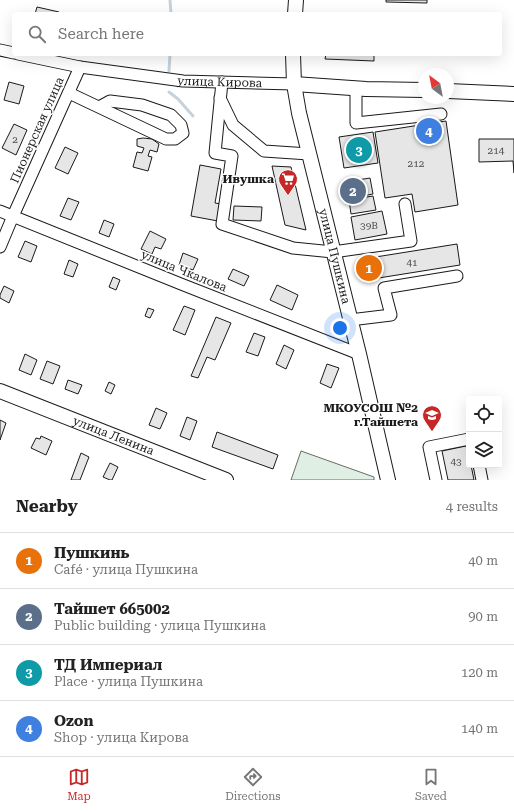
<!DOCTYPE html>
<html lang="en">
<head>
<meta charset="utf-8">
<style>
	body { margin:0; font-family:"Roboto Serif",serif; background:#f2f2f2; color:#222 }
	.controls { position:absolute; right:12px; bottom:12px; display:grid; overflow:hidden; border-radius:4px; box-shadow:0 4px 16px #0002 }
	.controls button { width:36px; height:36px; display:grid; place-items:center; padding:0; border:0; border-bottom:1px solid #e0e0e0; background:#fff; color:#222; font:20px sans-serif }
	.compass { position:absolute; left:418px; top:68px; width:36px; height:36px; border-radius:50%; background:#fff; box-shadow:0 4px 16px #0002; rotate:328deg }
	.you { position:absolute; left:340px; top:328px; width:14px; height:14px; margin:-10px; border:3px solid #fff; border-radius:50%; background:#1a73e8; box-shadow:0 0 0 6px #1a73e833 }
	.badge { display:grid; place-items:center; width:26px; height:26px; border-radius:50%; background:#c62828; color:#fff; font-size:13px; font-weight:700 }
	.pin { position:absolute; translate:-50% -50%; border:2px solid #fff; box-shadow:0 1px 4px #0006 }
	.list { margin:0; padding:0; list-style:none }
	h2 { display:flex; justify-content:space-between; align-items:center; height:52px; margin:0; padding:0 16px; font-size:17px }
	h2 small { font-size:13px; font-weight:400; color:#767676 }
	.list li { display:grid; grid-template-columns:26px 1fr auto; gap:12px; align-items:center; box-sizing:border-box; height:56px; padding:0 16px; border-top:1px solid #e0e0e0 }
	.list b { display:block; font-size:15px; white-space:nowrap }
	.list p { margin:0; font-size:13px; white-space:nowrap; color:#767676 }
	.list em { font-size:13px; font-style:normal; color:#767676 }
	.icon { flex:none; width:22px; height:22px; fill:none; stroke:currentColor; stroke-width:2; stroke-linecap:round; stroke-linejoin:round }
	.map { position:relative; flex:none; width:514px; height:480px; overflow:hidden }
	.search { position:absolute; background:#fff; box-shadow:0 4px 16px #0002; left:12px; right:12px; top:12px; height:44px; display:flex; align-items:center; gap:10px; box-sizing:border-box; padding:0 14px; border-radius:4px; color:#767676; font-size:15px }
	.sheet { height:276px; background:#fff }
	nav { display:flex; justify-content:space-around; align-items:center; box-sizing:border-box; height:56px; border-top:1px solid #e0e0e0; background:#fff; font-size:11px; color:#767676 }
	nav a { display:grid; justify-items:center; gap:2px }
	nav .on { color:#c62828 }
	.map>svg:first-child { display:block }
</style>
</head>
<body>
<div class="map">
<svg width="514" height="480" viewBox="0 0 514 480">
	<rect width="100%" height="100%" fill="#fff"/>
	<path fill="#e0efe3" stroke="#6a6a6a" d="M301 451 374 477V480H291Z"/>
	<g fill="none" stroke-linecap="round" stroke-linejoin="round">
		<g stroke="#c6d2dc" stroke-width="3">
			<path d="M170 0 171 14"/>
			<path d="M169 71 170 54"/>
			<path d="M169 92 178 99 193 116"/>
		</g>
	</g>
	<g fill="#e6e6e6" stroke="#1a1a1a">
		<path d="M386 0H427V3L386 2Z"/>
		<path d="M37 7 59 12 58 14H35Z"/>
		<path d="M326 54H374V61L325 59Z"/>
		<path d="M9 82 24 86 19 104 4 100Z"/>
		<path d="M446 121 458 205 415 212 412 194 385 198 375 132Z"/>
		<path d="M14 124 27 130 16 155 2 148Z"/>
		<path d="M373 132 378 163 344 168 339 137Z"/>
		<path d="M143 138 152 139 159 144 157 152 150 150 148 156 152 157 148 171 133 167 137 152 142 153 144 148 137 146V139Z"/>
		<path d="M479 139H514V173L513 161 479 162Z"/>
		<path d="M65 147 78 153 68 174 55 168Z"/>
		<path d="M200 165 221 169 215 203 221 204 218 221 191 216Z"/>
		<path d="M272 166 291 167 306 230 285 225Z"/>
		<path d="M370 178 373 194 348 199 345 182Z"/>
		<path d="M373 196 376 210 351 214 349 200Z"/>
		<path d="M68 198 79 202 71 220 60 216Z"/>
		<path d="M234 206 262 207 261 221 233 220Z"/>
		<path d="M382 211 387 234 355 240 351 217Z"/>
		<path d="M104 220 114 224 109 237 99 233Z"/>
		<path d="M150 231 166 239 161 249 155 247 152 254 141 249Z"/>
		<path d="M25 241 37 246 31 262 18 257Z"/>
		<path d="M457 244 460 265 366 280 363 259Z"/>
		<path d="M183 253 198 259 193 270 179 265Z"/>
		<path d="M69 260 78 264 73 277 64 274Z"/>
		<path d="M233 269 249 276 244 286 228 279Z"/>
		<path d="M113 277 120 280 116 290 109 287Z"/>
		<path d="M277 285 298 295 292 310 270 300Z"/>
		<path d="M4 286 14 291 9 303 0 298V295Z"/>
		<path d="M184 306 195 310 185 335 173 330Z"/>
		<path d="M148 308 154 310 150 318 145 316Z"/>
		<path d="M216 317 231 323 215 360 207 357 198 378 191 376Z"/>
		<path d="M254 333 265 337 258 356 246 352Z"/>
		<path d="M284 345 294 350 286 369 276 364Z"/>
		<path d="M25 354 37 360 31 375 19 370Z"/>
		<path d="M47 361 60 366 53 384 40 379Z"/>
		<path d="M327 364 339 368 331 388 320 383Z"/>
		<path d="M68 380 82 385 78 394 65 389Z"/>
		<path d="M109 382 115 385 111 394 105 391Z"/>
		<path d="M156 408 167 413 160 429 149 425Z"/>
		<path d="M187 417 197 421 190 440 180 436Z"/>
		<path d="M0 420 6 423 0 440Z"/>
		<path d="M217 432 278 455 273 469 212 447Z"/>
		<path d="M41 436 52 441 46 455 31 448 36 438 40 439Z"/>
		<path d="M466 446 469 457V465H471L474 480H448L442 451Z"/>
		<path d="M81 453 89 457 80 480H71Z"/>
		<path d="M110 463 118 467 112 480H110L103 477Z"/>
	</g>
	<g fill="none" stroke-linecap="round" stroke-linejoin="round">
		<defs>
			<g id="minor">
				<path d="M0 50 14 53"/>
				<path id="s1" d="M18 54 80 67 183 81 294 84"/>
				<path d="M222 82 215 153 232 156 222 224 293 248 333 252 411 241 405 204"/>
				<path d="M356 88V123L441 114"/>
				<path d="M69 93 166 139H175L183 133 181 125 171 115 142 105 110 101 99 107"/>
				<path d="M220 98 233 125 264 151 309 154"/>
				<path d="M0 211 181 284 359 354"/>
				<path d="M0 247 13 216 80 67"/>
				<path d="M350 320 391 315 384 288 457 276"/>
				<path d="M479 465 482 480"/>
				<path d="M436 480 429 447 469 439"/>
			</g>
			<g id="major">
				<path d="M295 14 296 0"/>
				<path id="s2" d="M293 54 294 84 299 113 359 354 388 480"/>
				<path d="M294 84 366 89 424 90"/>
				<path d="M448 91 514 94"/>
				<path id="s3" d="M0 391 226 480"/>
			</g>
		</defs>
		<use href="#minor" stroke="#1a1a1a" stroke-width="13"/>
		<use href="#major" stroke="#1a1a1a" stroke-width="16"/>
		<use href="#minor" stroke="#fff" stroke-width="11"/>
		<use href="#major" stroke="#fff" stroke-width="14"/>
	</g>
	<defs>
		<symbol id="supermarket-pin" viewBox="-11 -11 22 30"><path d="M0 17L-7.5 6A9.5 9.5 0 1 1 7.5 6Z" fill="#c62828" stroke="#fff"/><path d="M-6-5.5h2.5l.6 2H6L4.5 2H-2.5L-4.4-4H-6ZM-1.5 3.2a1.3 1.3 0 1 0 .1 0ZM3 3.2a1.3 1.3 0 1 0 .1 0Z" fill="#fff"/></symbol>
		<symbol id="school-pin" viewBox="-11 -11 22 30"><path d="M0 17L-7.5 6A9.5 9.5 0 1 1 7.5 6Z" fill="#c62828" stroke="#fff"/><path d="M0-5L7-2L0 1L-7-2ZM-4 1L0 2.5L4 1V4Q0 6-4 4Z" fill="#fff"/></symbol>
	</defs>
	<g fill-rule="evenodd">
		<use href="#supermarket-pin" x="277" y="168" width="22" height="30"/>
		<use href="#school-pin" x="421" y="404" width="22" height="30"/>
	</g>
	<g text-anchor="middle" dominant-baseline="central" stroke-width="3" stroke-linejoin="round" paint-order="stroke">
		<g font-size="10" fill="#4d4d4d">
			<text x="15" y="139">2</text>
			<text x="496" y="150">214</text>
			<text x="416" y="163">212</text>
			<text x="369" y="225">39В</text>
			<text x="412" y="262">41</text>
			<text x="456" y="461">43</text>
		</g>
		<g font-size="12" fill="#1a1a1a" stroke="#fff">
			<text stroke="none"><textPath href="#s1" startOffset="204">улица Кирова</textPath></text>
			<text transform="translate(37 130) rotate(-66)">Пионерская улица</text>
			<text stroke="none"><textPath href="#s2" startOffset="207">улица Пушкина</textPath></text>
			<text transform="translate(184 271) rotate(22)">улица Чкалова</text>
			<text stroke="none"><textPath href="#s3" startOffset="122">улица Ленина</textPath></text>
		</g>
		<g font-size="12" font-weight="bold" fill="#1a1a1a" stroke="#fff" text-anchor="end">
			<text x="274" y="179">Ивушка</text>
			<text x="418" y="408">МКОУСОШ №2<tspan x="418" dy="14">г.Тайшета</tspan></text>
		</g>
	</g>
</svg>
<div class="controls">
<button><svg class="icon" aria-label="locate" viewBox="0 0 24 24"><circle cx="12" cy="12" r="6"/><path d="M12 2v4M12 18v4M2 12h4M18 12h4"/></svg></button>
<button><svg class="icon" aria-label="layers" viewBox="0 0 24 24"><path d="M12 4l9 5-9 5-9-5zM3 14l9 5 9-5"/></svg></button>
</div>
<svg class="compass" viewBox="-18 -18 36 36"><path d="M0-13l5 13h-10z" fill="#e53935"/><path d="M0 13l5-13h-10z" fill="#767676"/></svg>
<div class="you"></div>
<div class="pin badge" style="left:369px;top:268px;background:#e8710a">1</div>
<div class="pin badge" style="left:353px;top:191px;background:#5c6f8a">2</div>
<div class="pin badge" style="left:359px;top:150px;background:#0f9aa8">3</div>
<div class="pin badge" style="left:429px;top:131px;background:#3f7fe0">4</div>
<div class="search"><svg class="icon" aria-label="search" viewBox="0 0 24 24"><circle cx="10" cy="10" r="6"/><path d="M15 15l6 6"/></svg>Search here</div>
</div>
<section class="sheet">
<h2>Nearby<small>4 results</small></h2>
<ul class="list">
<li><span class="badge" style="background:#e8710a">1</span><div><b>Пушкинь</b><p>Café · улица Пушкина</p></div><em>40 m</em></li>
<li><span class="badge" style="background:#5c6f8a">2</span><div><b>Тайшет 665002</b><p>Public building · улица Пушкина</p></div><em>90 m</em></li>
<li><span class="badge" style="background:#0f9aa8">3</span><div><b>ТД Империал</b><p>Place · улица Пушкина</p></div><em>120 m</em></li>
<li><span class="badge" style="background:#3f7fe0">4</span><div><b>Ozon</b><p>Shop · улица Кирова</p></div><em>140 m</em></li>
</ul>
</section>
<nav>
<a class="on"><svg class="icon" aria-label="map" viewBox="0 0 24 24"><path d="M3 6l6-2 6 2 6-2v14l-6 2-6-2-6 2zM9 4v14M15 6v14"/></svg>Map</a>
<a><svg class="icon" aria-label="directions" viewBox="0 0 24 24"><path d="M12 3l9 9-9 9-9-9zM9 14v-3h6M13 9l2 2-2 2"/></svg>Directions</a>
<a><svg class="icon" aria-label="saved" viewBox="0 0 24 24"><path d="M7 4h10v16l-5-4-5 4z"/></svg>Saved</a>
</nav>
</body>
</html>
